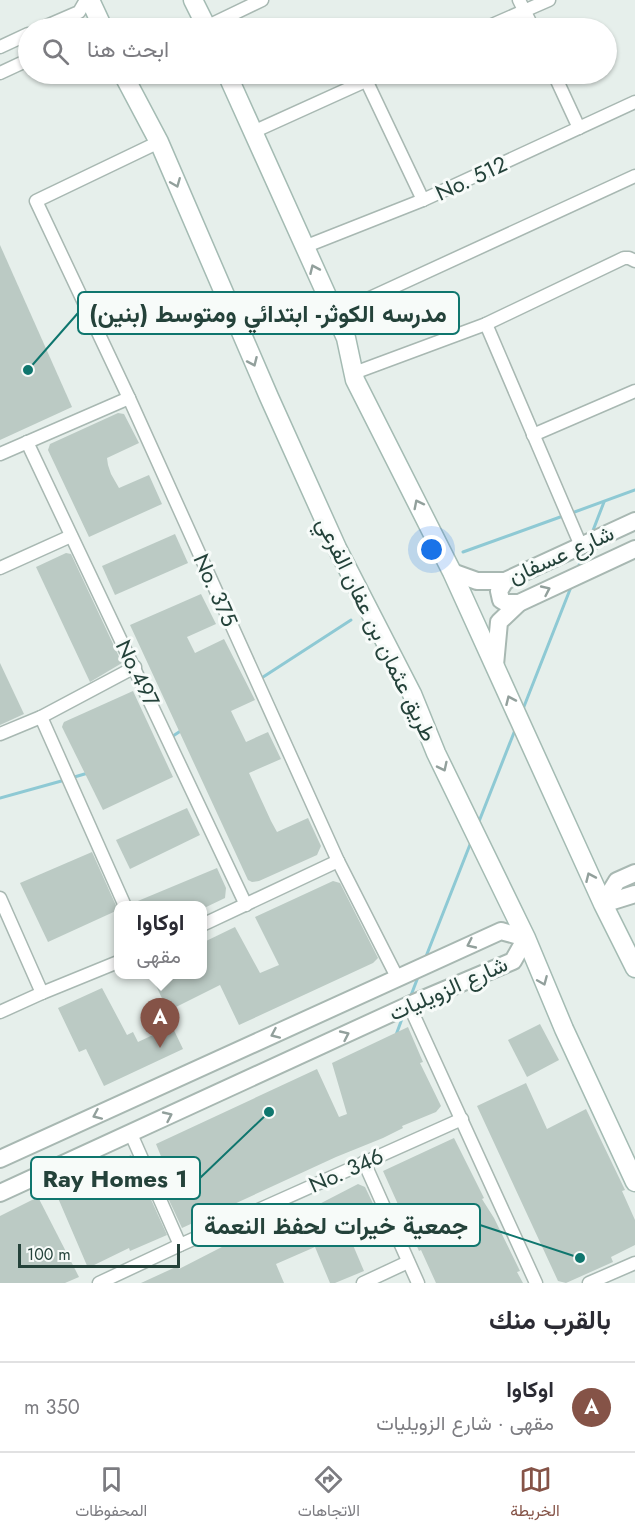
<!DOCTYPE html>
<html lang="ar">
<head>
<meta charset="utf-8">
<style>
	body { margin:0; font-family:Jost,Vazirmatn,sans-serif; background:#f7f7f7; color:#2b2b33; direction:rtl }
	.scale { position:absolute; left:18px; bottom:15px; width:162px; box-sizing:border-box; padding-left:6px; border:3px solid #24423a; border-top:0; font-size:16px; line-height:21px; white-space:nowrap; color:#24423a; -webkit-text-stroke:4px #f7fbf9; paint-order:stroke }
	.you { position:absolute; left:432px; top:550px; width:21px; height:21px; margin:-15px; border:4px solid #fff; border-radius:50%; background:#1a73e8; box-shadow:0 0 0 9px #1a73e833 }
	.badge { display:grid; place-items:center; width:39px; height:39px; border-radius:50%; background:#855347; color:#fff; font-size:20px; font-weight:700 }
	.pin { position:absolute; translate:-50% -50px; filter:drop-shadow(0 2px 3px #0008) }
	.pin::after { content:''; position:absolute; top:32px; width:21px; height:18px; background:inherit; clip-path:polygon(0 0,100% 0,50% 100%) }
	.popup { position:absolute; left:114px; top:901px; width:93px; height:78px; box-sizing:border-box; display:grid; place-content:center; border-radius:12px; background:#fff; filter:drop-shadow(0 2px 4px #0005); font-size:20px; white-space:nowrap; color:#7c7c81 }
	.popup b { font-size:22px; color:#2b2b33 }
	.popup::after { content:''; position:absolute; left:50%; top:100%; margin-left:-12px; border:12px solid transparent; border-top-color:#fff }
	.list { margin:0; padding:0; list-style:none }
	h2 { display:flex; justify-content:space-between; align-items:center; height:78px; margin:0; padding:0 24px; font-size:26px }
	h2 small { font-size:20px; font-weight:400; color:#7c7c81 }
	.list li { display:grid; grid-template-columns:39px 1fr auto; gap:18px; align-items:center; box-sizing:border-box; height:90px; padding:0 24px; border-top:2px solid #e1e1e2 }
	.list b { display:block; font-size:22px; white-space:nowrap }
	.list p { margin:0; font-size:20px; white-space:nowrap; color:#7c7c81 }
	.list em { font-size:20px; font-style:normal; color:#7c7c81 }
	.icon { flex:none; width:33px; height:33px; fill:none; stroke:currentColor; stroke-width:2; stroke-linecap:round; stroke-linejoin:round }
	.map { position:relative; flex:none; width:635px; height:1283px; overflow:hidden; direction:ltr }
	.search { position:absolute; background:#fff; box-shadow:0 2px 4px #0004; left:18px; right:18px; top:18px; height:66px; display:flex; align-items:center; gap:15px; box-sizing:border-box; padding:0 21px; border-radius:33px; color:#7c7c81; font-size:22px }
	.sheet { height:168px; background:#fff }
	nav { display:flex; justify-content:space-around; align-items:center; box-sizing:border-box; height:84px; border-top:2px solid #e1e1e2; background:#fff; font-size:16px; color:#7c7c81 }
	nav a { display:grid; justify-items:center; gap:3px }
	nav .on { color:#855347 }
	.map>svg:first-child { display:block }
</style>
</head>
<body>
<div class="map">
<svg width="635" height="1283" viewBox="0 0 635 1283">
	<rect width="100%" height="100%" fill="#e6efeb"/>
	<g fill="none" stroke-linecap="round" stroke-linejoin="round">
		<g stroke="#8ec9d4" stroke-width="3">
			<path d="M569 514 635 490"/>
			<path d="M592 533 604 502"/>
			<path d="M463 552 563 516"/>
			<path d="M577 570 585 551"/>
			<path d="M260 679 351 620"/>
			<path d="M523 709 571 587"/>
			<path d="M170 738 182 730"/>
			<path d="M71 778 88 773"/>
			<path d="M0 798 65 780"/>
			<path d="M478 824 515 730"/>
			<path d="M425 959 471 842"/>
			<path d="M410 998 418 977"/>
			<path d="M396 1035 403 1016"/>
		</g>
	</g>
	<g fill="#bbcac4">
		<path d="M0 245 72 407 0 440Z"/>
		<path d="M118 413 124 414 139 443 107 458 108 465 111 474 119 488 149 475 162 504 89 537 48 450 50 444Z"/>
		<path d="M175 534 188 563 115 595 102 566Z"/>
		<path d="M66 553 71 554 122 663 90 682 36 567Z"/>
		<path d="M201 594 216 624 187 637 195 653 224 639 255 700 231 711 246 742 268 732 281 759 249 773 271 821 277 832 308 818 321 846 317 855 259 881 252 882 248 880 130 625Z"/>
		<path d="M0 663 24 714 0 725Z"/>
		<path d="M133 691 173 777 103 810 62 727 63 724 64 722Z"/>
		<path d="M187 808 200 835 130 869 116 840Z"/>
		<path d="M92 852 118 910 48 942 20 883Z"/>
		<path d="M217 868 226 888 225 898 202 909V906H133V903Z"/>
		<path d="M333 881 340 883 378 958 373 963 239 1025 220 985 168 1011 151 975H202V943L235 927 260 973 279 965 255 917Z"/>
		<path d="M102 988 127 1035 133 1032 138 1042 172 1026 183 1049 104 1086 86 1049 79 1052 58 1008Z"/>
		<path d="M540 1024 559 1060 527 1077 508 1040Z"/>
		<path d="M408 1027 423 1062 420 1063 441 1106 436 1112 402 1126 403 1128 383 1138 336 1157 182 1228 162 1185 171 1181 156 1144 317 1069 339 1117 347 1114 332 1063Z"/>
		<path d="M526 1083 547 1129 586 1109 625 1190 622 1191 635 1220V1245L611 1257 613 1262 566 1283 558 1281 477 1106Z"/>
		<path d="M454 1138 484 1198 482 1199 494 1218 520 1271 517 1272 523 1283H436L421 1250 419 1251 383 1171Z"/>
		<path d="M131 1155 167 1235 130 1251 129 1248 88 1268 55 1191Z"/>
		<path d="M358 1184 365 1187 379 1216 347 1231 364 1271 335 1283H330L315 1247 276 1264 284 1283H141L178 1266 179 1269 255 1230 256 1232 300 1214Z"/>
		<path d="M38 1197 79 1277 65 1283H0V1216Z"/>
	</g>
	<g fill="none" stroke-linecap="round" stroke-linejoin="round">
		<defs>
			<g id="minor">
				<path d="M519 0 533 28"/>
				<path d="M206 27 262 0"/>
				<path d="M42 28 79 12 86 0"/>
				<path d="M485 28 549 0"/>
				<path d="M0 47 28 34"/>
				<path d="M0 73 28 60"/>
				<path d="M554 74 579 128"/>
				<path d="M366 80 423 200"/>
				<path d="M253 132 381 74"/>
				<path d="M159 142 36 201 129 398 338 861 398 979"/>
				<path d="M304 247 423 200 635 102"/>
				<path d="M335 314 635 176"/>
				<path d="M486 324 581 546"/>
				<path d="M354 373 486 324 624 258H629L635 261"/>
				<path d="M533 435 635 391"/>
				<path d="M27 442 246 905"/>
				<path d="M0 454 129 398"/>
				<path d="M0 568 71 536"/>
				<path d="M41 717 125 906"/>
				<path d="M0 734 41 717 135 667"/>
				<path d="M0 898 42 993"/>
				<path d="M202 925 338 861"/>
				<path d="M409 1005 536 1283"/>
				<path d="M0 1012 42 993 118 962"/>
				<path d="M131 1134 180 1245"/>
				<path d="M364 1162 418 1283"/>
				<path d="M99 1283 180 1245 462 1119"/>
				<path d="M363 1283 408 1262"/>
				<path d="M589 1283 635 1263"/>
			</g>
			<g id="tertiary">
				<path d="M452 572 477 581H505L635 521"/>
				<path d="M505 581 499 591 501 600 506 603H519"/>
				<path d="M495 665 499 622 519 603 635 549"/>
				<path d="M603 904 617 881 635 873"/>
				<path d="M603 904 635 894"/>
				<path d="M0 1159 501 931 526 938 513 961 409 1005 0 1193"/>
			</g>
			<g id="secondary">
				<path d="M90 0 103 28"/>
				<path d="M193 0 207 28"/>
				<path d="M123 74 159 142 269 397 337 548 412 694 436 753 526 938 564 1029 635 1182"/>
				<path d="M227 74 346 338 355 380 452 572 603 904 635 968"/>
			</g>
		</defs>
		<use href="#minor" stroke="#a8b8b2" stroke-width="15"/>
		<use href="#tertiary" stroke="#a8b8b2" stroke-width="20"/>
		<use href="#secondary" stroke="#a4bbb3" stroke-width="21"/>
		<use href="#minor" stroke="#fff" stroke-width="12"/>
		<use href="#tertiary" stroke="#fff" stroke-width="16"/>
		<use href="#secondary" stroke="#fff" stroke-width="18"/>
	</g>
	<defs><path id="oneway-chevron" d="M-2-3.5L2.5 0L-2 3.5" fill="none" stroke-width="1.6" stroke-linecap="round" stroke-linejoin="round" transform="scale(1.5)"/></defs>
	<g stroke="#92a09c">
		<use href="#oneway-chevron" transform="translate(176 183) rotate(68)"/>
		<use href="#oneway-chevron" transform="translate(314 269) rotate(-114)"/>
		<use href="#oneway-chevron" transform="translate(253 362) rotate(66)"/>
		<use href="#oneway-chevron" transform="translate(418 504) rotate(-117)"/>
		<use href="#oneway-chevron" transform="translate(546 590) rotate(-25)"/>
		<use href="#oneway-chevron" transform="translate(510 700) rotate(-114)"/>
		<use href="#oneway-chevron" transform="translate(443 767) rotate(64)"/>
		<use href="#oneway-chevron" transform="translate(590 877) rotate(-114)"/>
		<use href="#oneway-chevron" transform="translate(471 944) rotate(155)"/>
		<use href="#oneway-chevron" transform="translate(543 981) rotate(67)"/>
		<use href="#oneway-chevron" transform="translate(275 1034) rotate(156)"/>
		<use href="#oneway-chevron" transform="translate(345 1035) rotate(-25)"/>
		<use href="#oneway-chevron" transform="translate(97 1115) rotate(156)"/>
		<use href="#oneway-chevron" transform="translate(168 1116) rotate(-25)"/>
	</g>
	<g text-anchor="middle" dominant-baseline="central" stroke-width="6" stroke-linejoin="round" paint-order="stroke">
		<g font-size="22" fill="#24423a" stroke="#f7fbf9">
			<text transform="translate(471 178) rotate(-25)">No. 512</text>
			<text transform="translate(561 554) rotate(-24)">شارع عسفان</text>
			<text transform="translate(216 590) rotate(66)">No. 375</text>
			<text transform="translate(377 629) rotate(64)">طريق عثمان بن عفان الفرعي</text>
			<text transform="translate(138 673) rotate(64)">No.497</text>
			<text transform="translate(448 988) rotate(-24)">شارع الزويليات</text>
			<text transform="translate(346 1170) rotate(-24)">No. 346</text>
		</g>
	</g>
	<path fill="none" stroke="#0f766e" stroke-width="2" d="M28 370L78 313M269 1112L200 1178M580 1258L480 1225"/>
	<g fill="#0f766e" stroke="#f7fbf9" stroke-width="2">
		<circle cx="28" cy="370" r="6"/>
		<circle cx="269" cy="1112" r="6"/>
		<circle cx="580" cy="1258" r="6"/>
	</g>
	<g fill="#f7fbf9" stroke="#0f766e" stroke-width="2">
		<rect x="78" y="292" width="381" height="42" rx="6"/>
		<rect x="31" y="1157" width="169" height="42" rx="6"/>
		<rect x="192" y="1204" width="288" height="42" rx="6"/>
	</g>
	<g font-size="24" text-anchor="middle" font-weight="bold" fill="#24423a">
		<text x="268" y="322">مدرسه الكوثر- ابتدائي ومتوسط (بنين)</text>
		<text x="115" y="1187">Ray Homes 1</text>
		<text x="336" y="1234">جمعية خيرات لحفظ النعمة</text>
	</g>
</svg>
<div class="scale">100 m</div>
<div class="you"></div>
<div class="pin badge" style="left:160px;top:1048px">A</div>
<div class="popup"><b>اوكاوا</b>مقهى</div>
<div class="search"><svg class="icon" aria-label="search" viewBox="0 0 24 24"><circle cx="10" cy="10" r="6"/><path d="M15 15l6 6"/></svg>ابحث هنا</div>
</div>
<section class="sheet">
<h2>بالقرب منك<small></small></h2>
<ul class="list">
<li><span class="badge">A</span><div><b>اوكاوا</b><p>مقهى · شارع الزويليات</p></div><em>350 m</em></li>
</ul>
</section>
<nav>
<a class="on"><svg class="icon" aria-label="map" viewBox="0 0 24 24"><path d="M3 6l6-2 6 2 6-2v14l-6 2-6-2-6 2zM9 4v14M15 6v14"/></svg>الخريطة</a>
<a><svg class="icon" aria-label="directions" viewBox="0 0 24 24"><path d="M12 3l9 9-9 9-9-9zM9 14v-3h6M13 9l2 2-2 2"/></svg>الاتجاهات</a>
<a><svg class="icon" aria-label="saved" viewBox="0 0 24 24"><path d="M7 4h10v16l-5-4-5 4z"/></svg>المحفوظات</a>
</nav>
</body>
</html>
